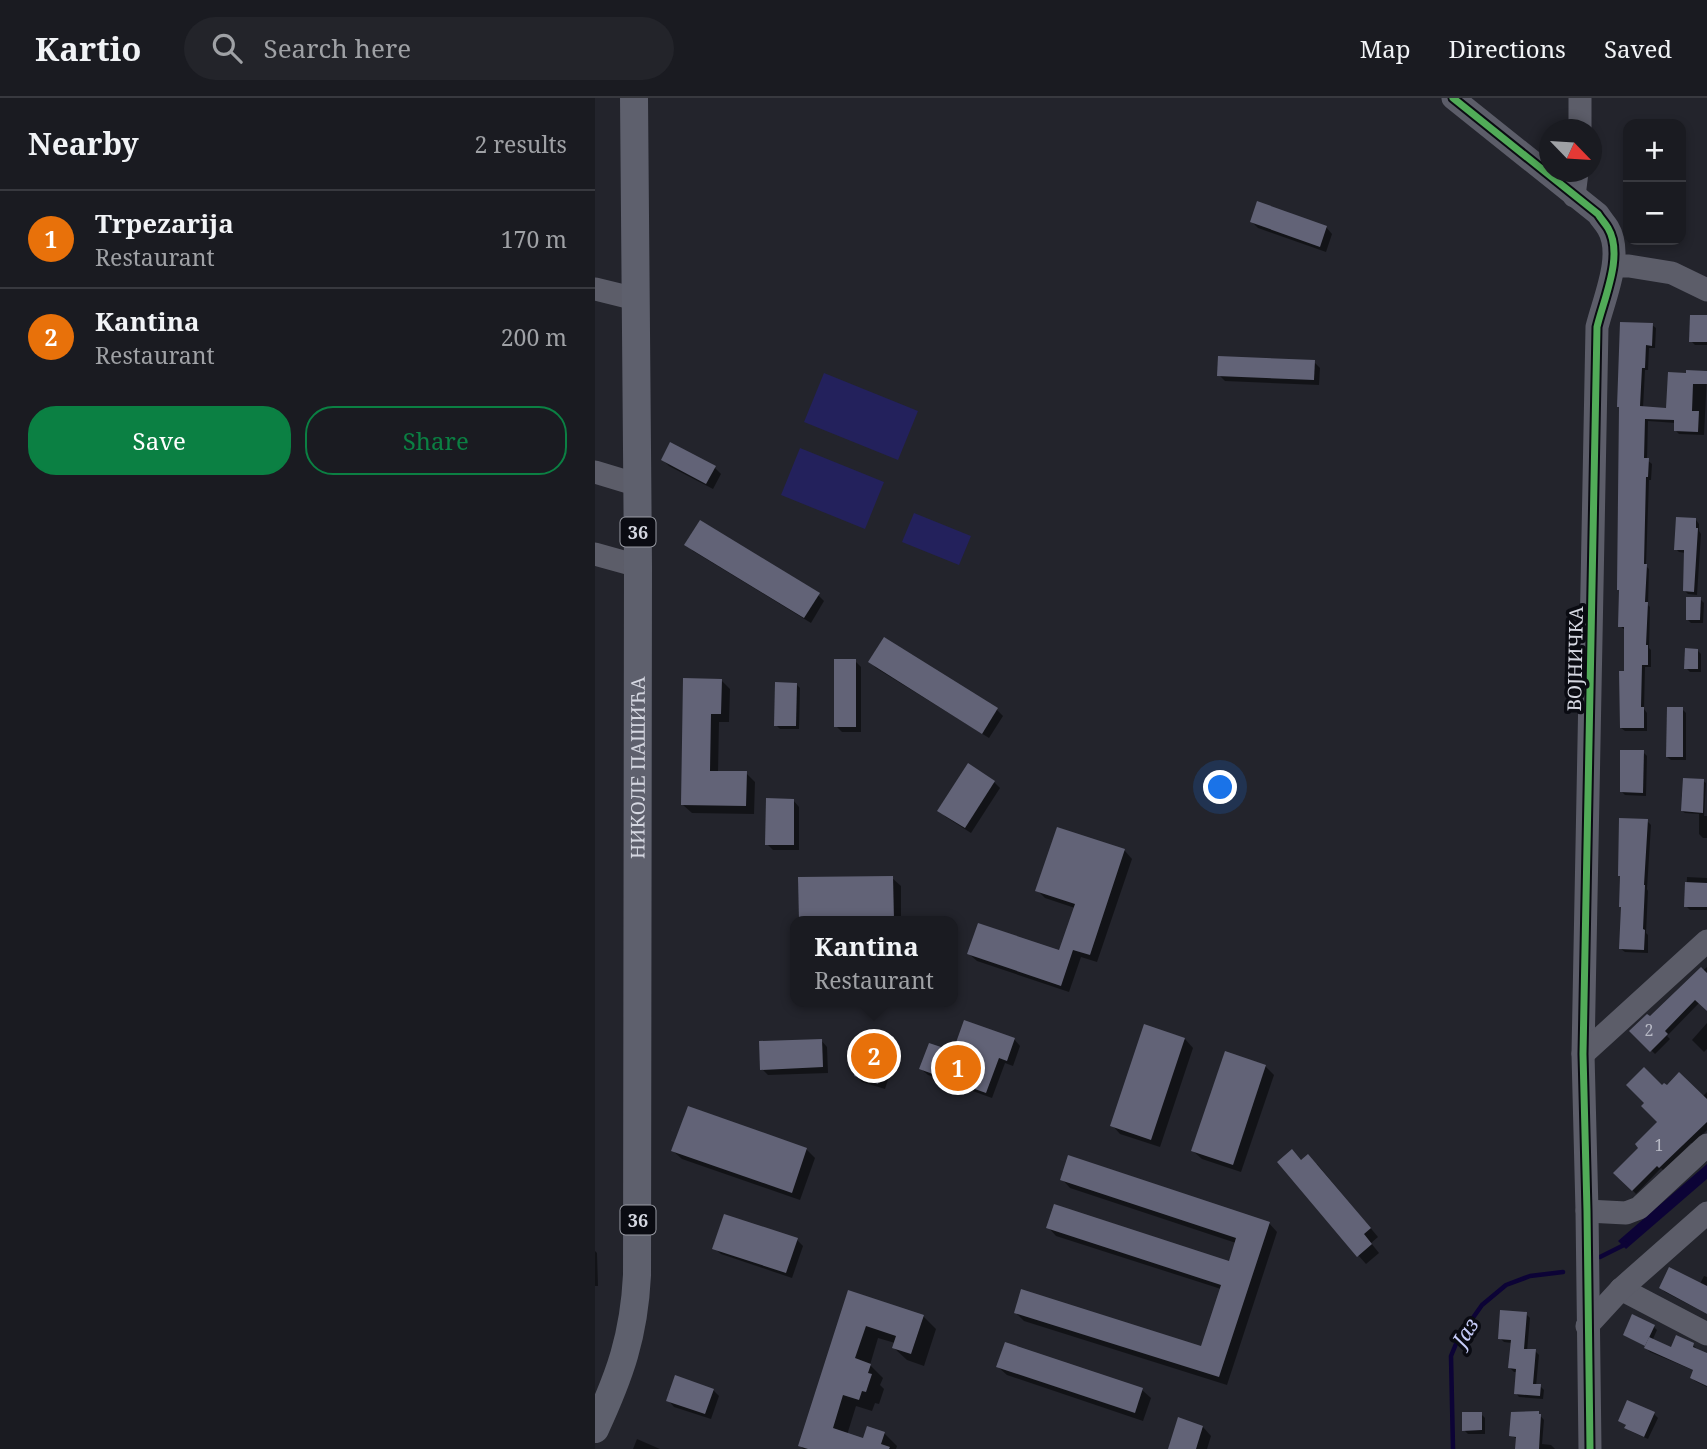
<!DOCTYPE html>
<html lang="en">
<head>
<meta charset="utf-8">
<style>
	body { margin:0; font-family:"Noto Serif",serif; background:#23242a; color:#f1f3f6 }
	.controls { position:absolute; right:21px; top:21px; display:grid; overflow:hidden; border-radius:14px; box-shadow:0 4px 10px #0003 }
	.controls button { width:63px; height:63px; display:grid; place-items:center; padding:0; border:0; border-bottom:2px solid #38393f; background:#1a1b21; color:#f1f3f6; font:35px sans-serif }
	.compass { position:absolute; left:944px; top:21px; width:63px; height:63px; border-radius:50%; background:#1a1b21; box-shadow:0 4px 10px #0003; rotate:115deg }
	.you { position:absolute; left:626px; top:690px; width:24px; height:24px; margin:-18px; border:5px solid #fff; border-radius:50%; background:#1a73e8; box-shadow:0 0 0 10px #1a73e833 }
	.badge { display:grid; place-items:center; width:46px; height:46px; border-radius:50%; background:#0b8043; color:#fff; font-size:23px; font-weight:700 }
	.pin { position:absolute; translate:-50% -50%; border:4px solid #fff; box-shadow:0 2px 7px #0006 }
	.popup { position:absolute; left:195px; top:818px; width:168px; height:91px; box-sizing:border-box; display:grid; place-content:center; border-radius:14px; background:#1a1b21; filter:drop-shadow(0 2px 5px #0005); font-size:23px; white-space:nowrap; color:#9fa1a5 }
	.popup b { font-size:26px; color:#f1f3f6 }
	.popup::after { content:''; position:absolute; left:50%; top:100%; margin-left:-14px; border:14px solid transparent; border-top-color:#1a1b21 }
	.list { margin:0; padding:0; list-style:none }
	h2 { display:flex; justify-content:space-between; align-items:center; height:91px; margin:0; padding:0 28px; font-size:30px }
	h2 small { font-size:23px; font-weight:400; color:#9fa1a5 }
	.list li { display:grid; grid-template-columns:46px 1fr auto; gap:21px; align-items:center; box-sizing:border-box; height:98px; padding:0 28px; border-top:2px solid #38393f }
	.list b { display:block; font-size:26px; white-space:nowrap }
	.list p { margin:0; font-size:23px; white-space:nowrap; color:#9fa1a5 }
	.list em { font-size:23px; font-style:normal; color:#9fa1a5 }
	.actions { display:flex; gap:14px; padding:21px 28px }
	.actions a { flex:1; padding:16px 0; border:2px solid #0b8043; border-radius:28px; text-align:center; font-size:24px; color:#0b8043 }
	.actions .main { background:#0b8043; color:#fff }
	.icon { flex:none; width:38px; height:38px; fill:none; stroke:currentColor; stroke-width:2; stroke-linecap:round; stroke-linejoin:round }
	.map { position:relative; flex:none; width:1112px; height:1351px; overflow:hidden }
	header { display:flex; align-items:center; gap:42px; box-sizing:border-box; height:98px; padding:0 35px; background:#1a1b21; border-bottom:2px solid #38393f }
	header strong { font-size:33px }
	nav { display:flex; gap:38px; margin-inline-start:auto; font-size:24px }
	.search { width:490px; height:63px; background:#23242a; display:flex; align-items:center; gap:18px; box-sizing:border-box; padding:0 24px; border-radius:38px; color:#9fa1a5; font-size:26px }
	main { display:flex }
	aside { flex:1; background:#1a1b21 }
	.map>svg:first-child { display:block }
</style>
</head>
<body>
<header>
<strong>Kartio</strong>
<div class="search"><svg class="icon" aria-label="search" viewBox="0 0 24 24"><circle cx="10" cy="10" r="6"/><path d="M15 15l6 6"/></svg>Search here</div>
<nav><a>Map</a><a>Directions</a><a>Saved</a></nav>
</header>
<main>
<aside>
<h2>Nearby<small>2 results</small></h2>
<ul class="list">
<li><span class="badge" style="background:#e8710a">1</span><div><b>Trpezarija</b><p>Restaurant</p></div><em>170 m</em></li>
<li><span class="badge" style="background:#e8710a">2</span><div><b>Kantina</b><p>Restaurant</p></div><em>200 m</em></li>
</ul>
<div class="actions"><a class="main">Save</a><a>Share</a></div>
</aside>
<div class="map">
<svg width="1112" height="1351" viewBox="0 0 1112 1351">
	<rect width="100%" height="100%" fill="#23242c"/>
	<g fill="#23215c">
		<path d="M229 275 323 313 303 362 209 324Z"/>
		<path d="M205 350 289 384 270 431 186 397Z"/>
		<path d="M319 415 376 438 364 467 307 444Z"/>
	</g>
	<path fill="#0c0336" d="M1112 1066V1081L1031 1151 1023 1143Z"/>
	<g fill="#0007">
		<path d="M657 124 731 129 737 136 731 154 663 130Z"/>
		<path d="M1112 219V247H1100L1096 243Z"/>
		<path d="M1057 227 1061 230 1060 250H1054L1053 272H1050L1048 310 1073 312 1075 276 1112 278 1109 337 1084 336 1080 332 1081 325 1053 323 1052 362 1057 366 1056 382H1054L1051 468 1054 471 1053 507 1055 509 1054 550 1056 552V569H1050L1049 611 1052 615V633H1030L1026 630 1030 575V532L1025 528 1026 310Z"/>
		<path d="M719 264 725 270 724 287 630 283 624 277Z"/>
		<path d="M68 362 120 370 126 376 118 391 74 368Z"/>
		<path d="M1101 422 1104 426V433L1106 436 1102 497 1093 496 1090 493 1091 455 1084 454 1081 451Z"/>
		<path d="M92 447 223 497 229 503 216 525 98 453Z"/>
		<path d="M1105 501 1109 505 1108 525H1096L1092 521Z"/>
		<path d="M289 542 402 612 408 618 394 640 281 570 275 564Z"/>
		<path d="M1102 552 1106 556V574H1095L1091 570Z"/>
		<path d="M260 563 266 569V634H247L241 628Z"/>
		<path d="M126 582 135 591 134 624H124L123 675H151L160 684 159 716 97 715 88 707Z"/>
		<path d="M201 586 205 590 204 631H185L181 627Z"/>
		<path d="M1087 611 1091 615V662H1076L1072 659Z"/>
		<path d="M1048 654 1052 658 1051 698 1030 697 1026 693Z"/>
		<path d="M1108 683 1111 685 1109 718H1112V740H1108L1104 736V716L1090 715 1087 713Z"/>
		<path d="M399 684 405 690 376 735 351 719 345 713Z"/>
		<path d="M198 702 204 709V752H178L172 746Z"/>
		<path d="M1052 723 1056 727 1052 791 1053 793 1051 835 1053 837V855L1030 854 1026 851Z"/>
		<path d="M463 731 530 753 537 761 502 864 486 859 474 894 382 863 374 856 465 854 480 810 450 800 442 792Z"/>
		<path d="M1092 779 1112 780V812H1095L1091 808Z"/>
		<path d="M297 780 306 788V823H205V781Z"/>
		<path d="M1112 869V911L1105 904 1072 938 1075 941 1060 956 1037 933 1055 921Z"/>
		<path d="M1112 925V951L1109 954 1097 942Z"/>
		<path d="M298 941 304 947 290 991 267 984 261 977Z"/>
		<path d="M419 941 425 948 418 968 410 965 397 1000 333 977 326 971 359 955Z"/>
		<path d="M590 941 598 950 565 1049 525 1036 517 1027Z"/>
		<path d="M226 942 232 949 233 975 173 977 167 971Z"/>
		<path d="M670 968 679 977 646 1074 607 1061 598 1053Z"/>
		<path d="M1067 990 1107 999 1112 994V1032L1098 1046 1096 1045 1069 1073 1066 1070 1041 1096 1021 1075 1046 1050 1064 1024Z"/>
		<path d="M211 1051 220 1060 205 1102 87 1061 78 1053Z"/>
		<path d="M707 1064 722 1066 783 1139 776 1145 784 1155 771 1166 763 1157Z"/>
		<path d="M467 1081 674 1125 682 1134 632 1287 429 1223 421 1215 607 1250 626 1191 461 1138 453 1129 635 1165 641 1145 475 1090Z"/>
		<path d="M202 1142 208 1148 197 1180 126 1156 119 1150Z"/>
		<path d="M0 1153 2 1155 3 1188H0Z"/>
		<path d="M1109 1178 1112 1179V1216L1070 1194 1066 1190 1105 1186Z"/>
		<path d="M254 1194 328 1218 341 1231 329 1268 312 1262 299 1250 300 1245 283 1240 275 1267 288 1280 285 1287 289 1291 284 1306 280 1305 277 1313 261 1308 252 1337 269 1342 289 1335 302 1348 301 1351H208L205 1347Z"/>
		<path d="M931 1216 935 1220 932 1253H940L944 1257 941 1288H945L949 1292 948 1301 924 1299 921 1295 922 1274H919L915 1270 917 1245 909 1244 905 1240Z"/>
		<path d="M1038 1219 1059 1229 1062 1232 1057 1243 1077 1252 1098 1247 1102 1251 1101 1252 1112 1257V1289L1100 1283 1097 1280 1100 1273 1055 1254 1051 1250Z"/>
		<path d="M403 1269 547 1292 556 1300 548 1323 412 1277Z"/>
		<path d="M118 1292 124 1298 116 1321 79 1309 73 1302Z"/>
		<path d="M1033 1304 1059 1316 1063 1320 1053 1341 1035 1333 1031 1329 1032 1328 1025 1322Z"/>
		<path d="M943 1315 949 1322 947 1346 956 1347 960 1351H921L922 1341 916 1337Z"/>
		<path d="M886 1316 890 1320V1336H873L869 1332Z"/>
		<path d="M608 1329 616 1338 612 1351H575Z"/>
		<path d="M42 1341 65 1351H38Z"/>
	</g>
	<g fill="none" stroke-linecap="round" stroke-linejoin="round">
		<g stroke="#0c0336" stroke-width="4.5">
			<path d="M1005 1159 1031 1146"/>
			<path d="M858 1351 856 1258 863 1241 887 1207 911 1187 935 1178 968 1174"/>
		</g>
	</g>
	<g fill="#626377">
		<path d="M662 103 732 128 725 149 655 124Z"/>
		<path d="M1095 217H1112V244H1094Z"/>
		<path d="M1025 224 1058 225 1057 248 1051 247 1050 270H1047L1045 308 1071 310 1073 274 1091 275V272L1112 273V286H1098L1097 313H1104L1103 334 1079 333V322L1050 321 1049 360H1054L1053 379H1051L1049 466H1052L1050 504H1053L1051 547H1053V567H1047L1046 609H1049V630H1025L1024 573H1029V529H1023L1024 492H1022L1024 309H1022Z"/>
		<path d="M623 258 720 262 719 282 622 278Z"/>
		<path d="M75 344 121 368 111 386 66 362Z"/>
		<path d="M1081 419 1101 420V430H1103L1099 494 1088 493 1089 452H1079Z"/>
		<path d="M105 422 225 495 209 520 89 447Z"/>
		<path d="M1091 499H1106L1105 522H1091Z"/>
		<path d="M289 539 403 610 387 636 273 564Z"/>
		<path d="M1090 550 1103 551V571H1089Z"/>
		<rect x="239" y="561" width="22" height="68"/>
		<path d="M88 580 127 581 126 616H116L115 673H152L151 708 86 707Z"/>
		<path d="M180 584 202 585 201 628H179Z"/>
		<path d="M1072 609H1088V659H1071Z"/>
		<path d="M1025 652H1049L1048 695 1025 694Z"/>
		<path d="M373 665 400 683 370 730 342 713Z"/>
		<path d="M1088 680 1109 681 1108 715 1086 713Z"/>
		<path d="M171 700 199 701V747H170Z"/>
		<path d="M1024 720 1053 721 1049 787H1050L1048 831 1050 832 1049 852 1024 851 1026 809H1024L1025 778H1023Z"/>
		<path d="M462 729 530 751 495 857 478 852 466 888 372 856 383 825 464 852 480 806 440 793Z"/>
		<path d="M298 778 299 823H204L203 779Z"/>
		<path d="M1090 784 1112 785V809H1089Z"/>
		<path d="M1106 869 1112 875V913L1100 902 1070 933 1073 936 1055 954 1034 933 1052 916 1055 918Z"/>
		<path d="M369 922 420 940 412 963 404 960 391 995 324 971 334 945 358 953Z"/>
		<path d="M549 926 590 940 556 1042 515 1028Z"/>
		<path d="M274 931 299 939 283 986 259 978Z"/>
		<path d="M227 941 228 969 165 972 164 943Z"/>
		<path d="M630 953 671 967 638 1067 596 1053Z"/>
		<path d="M1049 969 1067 987 1069 985 1072 987 1084 974 1112 1001V1024L1064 1070 1062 1068 1037 1093 1018 1075 1043 1050 1040 1046 1062 1024 1046 1008 1049 1005 1031 987Z"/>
		<path d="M93 1008 212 1050 197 1095 76 1053Z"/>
		<path d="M697 1051 706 1062 713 1056 776 1130 769 1136 777 1146 762 1159 682 1064Z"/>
		<path d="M473 1057 675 1124 624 1279 419 1215 426 1191 606 1248 626 1187 451 1130 459 1106 634 1163 641 1140 465 1082Z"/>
		<path d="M129 1116 203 1140 191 1175 117 1151Z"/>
		<path d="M1074 1169 1112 1188V1216L1064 1190Z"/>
		<path d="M253 1192 329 1217 316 1256 297 1250 301 1238 271 1228 260 1260 276 1266 273 1275 277 1276 271 1294 267 1293 264 1302 248 1297 238 1330 268 1340 272 1328 290 1334 286 1346 295 1349 294 1351H213L203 1348Z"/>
		<path d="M905 1212 932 1214 929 1251H941L938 1286H946L945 1298 919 1296 921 1271 913 1270 916 1242 903 1241Z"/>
		<path d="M1037 1216 1060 1227 1050 1248 1028 1237Z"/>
		<path d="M1081 1237 1099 1245 1098 1249 1112 1255V1288L1095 1280 1098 1272 1049 1250 1054 1239 1076 1249Z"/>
		<path d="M410 1244 548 1290 540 1315 401 1269Z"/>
		<path d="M80 1277 119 1291 110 1316 71 1303Z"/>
		<path d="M1032 1302 1060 1314 1049 1339 1029 1330 1031 1327 1023 1323Z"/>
		<path d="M944 1313V1316H946L944 1351H920L921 1339 914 1338 916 1314Z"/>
		<path d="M867 1314H887V1332L867 1333Z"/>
		<path d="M583 1319 608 1328 601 1351H573Z"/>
	</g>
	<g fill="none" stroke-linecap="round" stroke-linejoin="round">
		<g stroke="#5c5d69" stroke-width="23">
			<path d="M858 0 1003 116C1006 121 1010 125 1013 130 1029 157 1009 200 1002 229L988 956 992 1113 995 1351"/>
			<path d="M985 32V0"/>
			<path d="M979 98 982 74"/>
			<path d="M1019 168H1034L1077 175 1112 192"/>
			<path d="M0 191 41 201"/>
			<path d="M0 374 43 387"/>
			<path d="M0 456 43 468"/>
			<path d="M988 956 1112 843"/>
			<path d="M992 1113 1031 1115 1044 1110 1112 1047"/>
			<path d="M1026 1191 1112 1236"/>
			<path d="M992 1228 1026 1191 1112 1115"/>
		</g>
		<path stroke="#5e606d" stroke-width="28" id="s1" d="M0 1331C25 1277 39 1238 42 1177L43 468 39 0"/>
		<defs>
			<path id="cycleway" d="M858 0 1003 116C1006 121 1010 125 1013 130 1029 157 1009 200 1002 229L988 956 992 1113 995 1351"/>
		</defs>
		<use href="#cycleway" stroke="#0a0b12" stroke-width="11"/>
		<use href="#cycleway" stroke="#51ab58" stroke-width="7"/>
	</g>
	<g text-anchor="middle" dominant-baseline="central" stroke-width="7" stroke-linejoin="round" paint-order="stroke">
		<g font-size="16" fill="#b8bac6">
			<text x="1054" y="932">2</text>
			<text x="1064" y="1047">1</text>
		</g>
		<g fill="#0a0b12" stroke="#989aa3" stroke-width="2">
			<rect x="25.5" y="419.5" width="35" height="29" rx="5"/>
			<rect x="25.5" y="1107.5" width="35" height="29" rx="5"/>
		</g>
		<g font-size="18" font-weight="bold" fill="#d5d7e1">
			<text x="43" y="434">36</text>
			<text x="43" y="1122">36</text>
		</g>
		<g font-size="19" fill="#d5d7e1" stroke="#0a0b12">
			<text transform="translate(980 561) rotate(-89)">ВОЈНИЧКА</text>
			<text stroke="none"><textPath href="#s1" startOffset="668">НИКОЛЕ ПАШИЋА</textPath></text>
		</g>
		<g font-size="21" font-style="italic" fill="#c6ccf9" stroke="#0a0b12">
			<text transform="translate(870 1234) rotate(-58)">Јаз</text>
		</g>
	</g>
</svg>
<div class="controls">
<button>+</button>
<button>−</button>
</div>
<svg class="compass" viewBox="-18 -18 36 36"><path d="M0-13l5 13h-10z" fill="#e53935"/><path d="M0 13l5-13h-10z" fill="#9fa1a5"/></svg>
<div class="you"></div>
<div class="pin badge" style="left:363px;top:970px;background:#e8710a">1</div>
<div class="pin badge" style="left:279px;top:958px;background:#e8710a">2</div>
<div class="popup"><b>Kantina</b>Restaurant</div>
</div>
</main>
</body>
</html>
